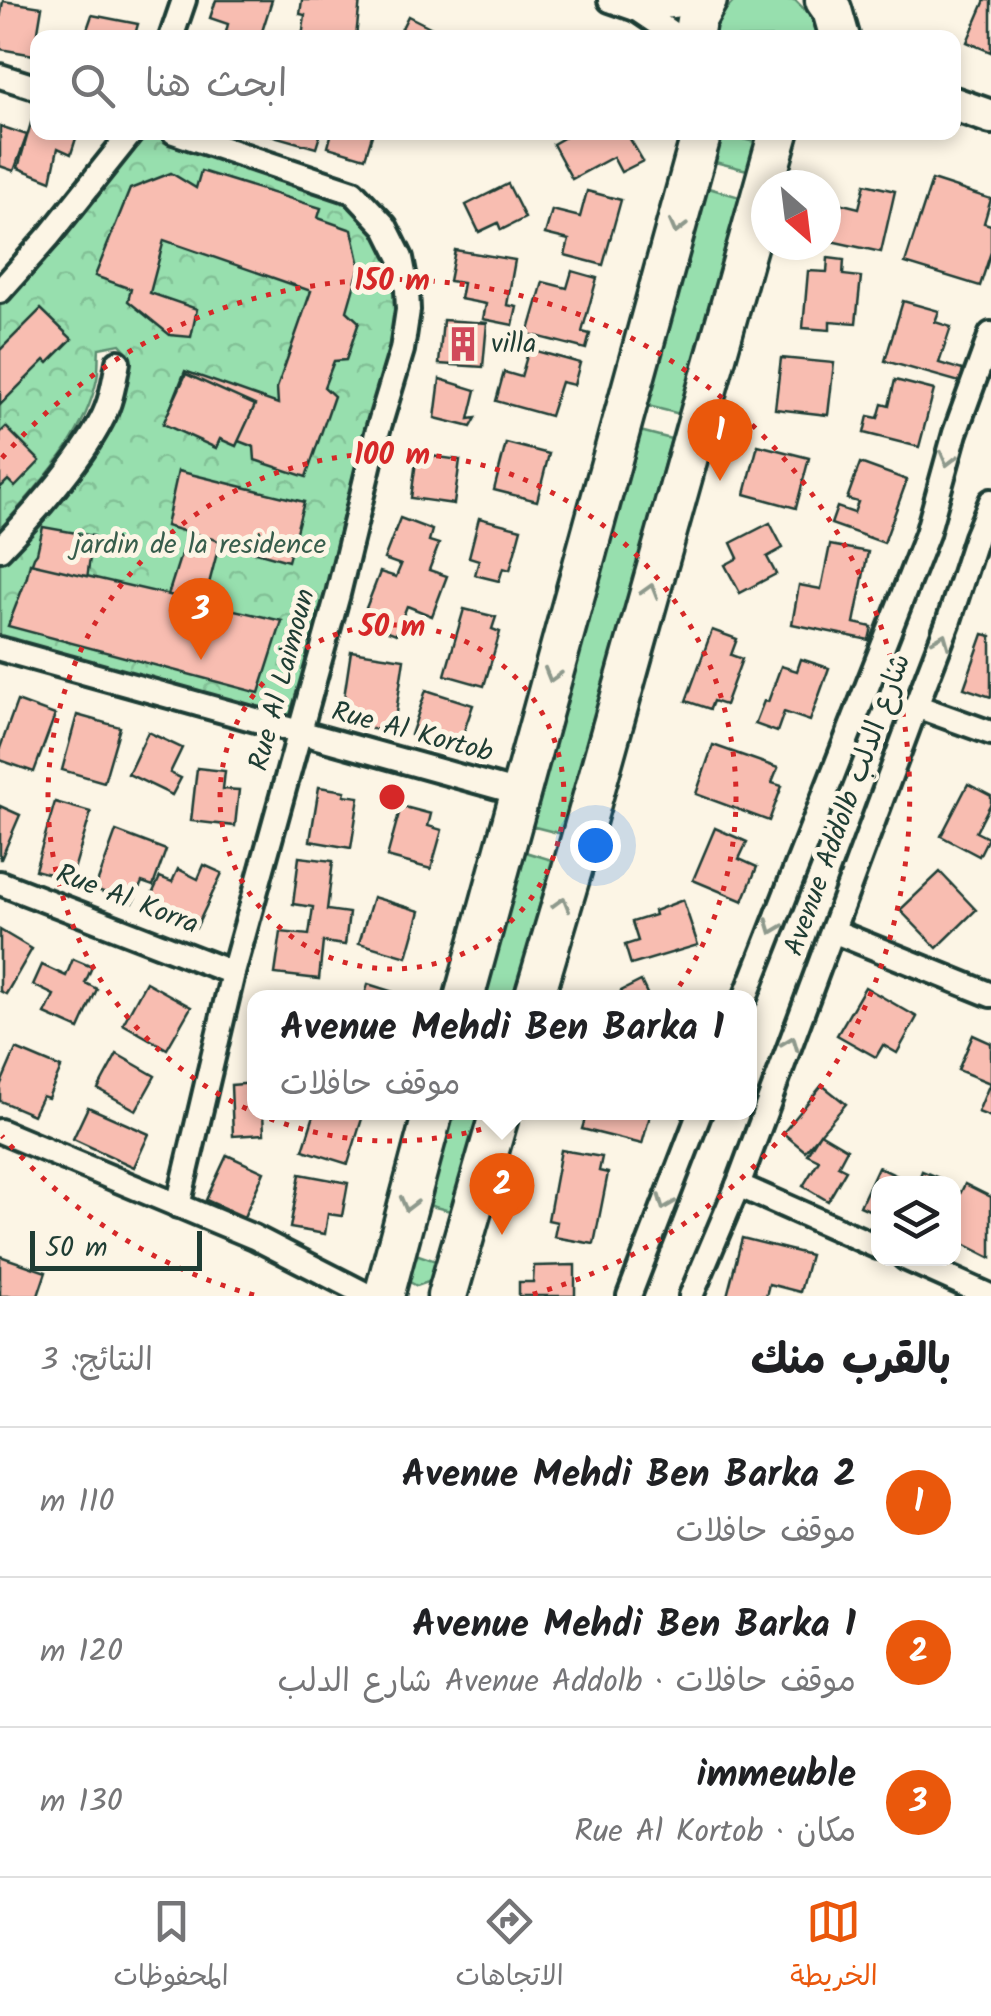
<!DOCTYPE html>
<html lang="ar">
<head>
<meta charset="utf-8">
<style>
	body { margin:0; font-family:Kalam,"Playpen Sans Arabic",sans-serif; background:#f2f2f2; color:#202124; direction:rtl }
	.controls { position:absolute; right:30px; bottom:30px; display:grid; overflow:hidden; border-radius:20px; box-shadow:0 5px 15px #0003 }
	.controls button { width:90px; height:90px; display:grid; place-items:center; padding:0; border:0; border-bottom:2px solid #e0e0e0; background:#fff; color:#202124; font:50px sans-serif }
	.compass { position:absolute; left:751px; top:170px; width:90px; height:90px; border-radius:50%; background:#fff; box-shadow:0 5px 15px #0003; rotate:152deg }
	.scale { position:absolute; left:30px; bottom:25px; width:172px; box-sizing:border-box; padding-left:10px; border:5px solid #1f3d34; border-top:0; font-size:28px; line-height:35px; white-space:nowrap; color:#1f3d34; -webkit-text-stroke:8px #fcf5e5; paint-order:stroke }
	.you { position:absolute; left:595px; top:845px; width:35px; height:35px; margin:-25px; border:8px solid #fff; border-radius:50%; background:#1a73e8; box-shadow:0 0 0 15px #1a73e833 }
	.badge { display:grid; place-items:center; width:65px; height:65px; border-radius:50%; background:#ea580c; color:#fff; font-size:32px; font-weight:700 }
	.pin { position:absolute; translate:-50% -82px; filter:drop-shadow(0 2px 5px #0008) }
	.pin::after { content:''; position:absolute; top:52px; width:35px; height:30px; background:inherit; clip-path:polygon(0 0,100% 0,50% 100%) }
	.popup { position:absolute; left:247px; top:990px; width:510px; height:130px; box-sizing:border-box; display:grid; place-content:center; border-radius:20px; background:#fff; filter:drop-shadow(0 2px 8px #0005); font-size:32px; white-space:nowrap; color:#757577 }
	.popup b { font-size:38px; color:#202124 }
	.popup::after { content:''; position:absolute; left:50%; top:100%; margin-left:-20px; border:20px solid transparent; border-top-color:#fff }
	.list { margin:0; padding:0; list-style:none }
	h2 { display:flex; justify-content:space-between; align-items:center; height:130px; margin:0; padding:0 40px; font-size:42px }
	h2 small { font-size:32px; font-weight:400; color:#757577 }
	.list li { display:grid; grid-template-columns:65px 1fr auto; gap:30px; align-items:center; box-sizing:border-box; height:150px; padding:0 40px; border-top:2px solid #e0e0e0 }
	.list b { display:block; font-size:38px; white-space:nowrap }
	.list p { margin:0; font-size:32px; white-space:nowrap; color:#757577 }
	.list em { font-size:32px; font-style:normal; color:#757577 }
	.icon { flex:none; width:55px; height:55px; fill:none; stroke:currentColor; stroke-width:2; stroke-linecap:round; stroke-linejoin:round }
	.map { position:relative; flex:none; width:991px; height:1296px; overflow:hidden; direction:ltr }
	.search { position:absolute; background:#fff; box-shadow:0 5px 15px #0003; left:30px; right:30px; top:30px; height:110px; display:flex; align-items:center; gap:25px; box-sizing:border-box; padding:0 35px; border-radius:20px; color:#757577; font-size:38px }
	.sheet { height:580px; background:#fff }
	nav { display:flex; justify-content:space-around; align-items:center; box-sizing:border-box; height:140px; border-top:2px solid #e0e0e0; background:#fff; font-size:28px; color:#757577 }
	nav a { display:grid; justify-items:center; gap:5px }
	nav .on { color:#ea580c }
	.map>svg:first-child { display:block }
</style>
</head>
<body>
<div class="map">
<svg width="991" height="1296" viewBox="0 0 991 1296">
	<defs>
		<pattern id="park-crowns" width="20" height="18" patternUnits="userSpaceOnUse" patternTransform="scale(2.5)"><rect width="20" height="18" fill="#97dfae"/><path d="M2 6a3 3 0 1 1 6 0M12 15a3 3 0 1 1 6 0" fill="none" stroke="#82c096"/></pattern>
	</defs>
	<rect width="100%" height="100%" fill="#fcf5e5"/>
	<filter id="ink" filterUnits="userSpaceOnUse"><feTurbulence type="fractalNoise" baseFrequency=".01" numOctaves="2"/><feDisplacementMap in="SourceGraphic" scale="20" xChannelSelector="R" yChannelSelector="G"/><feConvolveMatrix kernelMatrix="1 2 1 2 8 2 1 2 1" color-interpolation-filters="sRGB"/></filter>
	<g filter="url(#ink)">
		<path fill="url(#park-crowns)" stroke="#5b8e71" stroke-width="2.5" d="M142 133H151L349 199 378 234 407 289 294 718 0 636V559L104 439 123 393 127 352 120 344 99 348C98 358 99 370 97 379 84 440 39 484 0 529V302Z"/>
		<g fill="#97dfae" stroke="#5b8e71" stroke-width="2.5">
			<path d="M735 0H795L810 15 818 37 713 38 718 19Z"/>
			<path d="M722 134 755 142 747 170 715 162Z"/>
			<path d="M705 187 740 197 680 414 644 405Z"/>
			<path d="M636 430 671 439 562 834 527 825Z"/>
			<path d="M519 850 552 860 514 997 478 998Z"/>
			<path d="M445 1113H482L454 1212 420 1203Z"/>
			<path d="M407 1251 436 1261 431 1281 417 1286 406 1280Z"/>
		</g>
		<g fill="#f8bdb1" stroke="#1f3d34" stroke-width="2.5">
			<path d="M216 0H272L260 38H244L226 32 228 24 210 18Z"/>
			<path d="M302 0H360L356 37 341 35V38H302L305 15 300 14Z"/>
			<path d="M985 0H991V52L967 42Z"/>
			<path d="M3 1 42 7 34 55 0 49V19Z"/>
			<path d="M92 15 138 24 134 38H84Z"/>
			<path d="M408 16 452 38H397Z"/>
			<path d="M33 116 38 117V132H78L71 154 58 148 51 181 18 168Z"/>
			<path d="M0 126 27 135 14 171 0 166Z"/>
			<path d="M271 132H321L316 148 270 135Z"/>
			<path d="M332 132H373L365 158 328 147Z"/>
			<path d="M574 132H626L643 161 621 172 613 157 572 179 553 144Z"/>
			<path d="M201 171 321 208 318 218 352 230 360 266 347 311 359 322 346 360 334 361 324 387 334 396 306 477 255 460 254 447 168 414 185 371 278 404 277 388 311 291 164 240 150 293 197 309 191 337 170 335 128 301 131 289 95 276 130 189 171 173 196 188Z"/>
			<path d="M932 180 991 199 984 223 991 225V252L980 286 905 263Z"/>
			<path d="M508 184 525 218 501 230 498 223 479 232 466 205Z"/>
			<path d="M865 184 895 191 881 252 826 240V224L831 201 859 208Z"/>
			<path d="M587 191 621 200 603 265 565 255 569 240 545 234 552 210 580 217Z"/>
			<path d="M455 250 515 260 507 305 517 307 513 325 483 319 486 304 460 299 463 283 449 281Z"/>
			<path d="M828 258 844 260 843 275 861 277 856 323 830 321V330L803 328 808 271 827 272Z"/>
			<path d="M572 271 597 278 582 332 590 334 586 349 528 334 543 282 567 288Z"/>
			<path d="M903 301 939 311 935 322 951 327 939 363 966 371 963 383 885 361Z"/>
			<path d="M41 309 72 339 48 363 45 360 0 405V350Z"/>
			<path d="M443 320 487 323 483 367 439 364Z"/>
			<path d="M529 349 580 363 574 385 561 382 550 416 496 401 504 372 521 377Z"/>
			<path d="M781 358 834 363 828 415 775 409Z"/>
			<path d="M186 374 255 405 236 446 220 439 216 448 163 424Z"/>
			<path d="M440 379 476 390 469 419 476 418 471 427 435 418Z"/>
			<path d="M895 380 934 390 919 447 864 433 868 416 878 418 882 404 889 406Z"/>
			<path d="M6 427 40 461 15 487 8 480 0 488V433Z"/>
			<path d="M506 443 549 454 537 501 494 490Z"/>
			<path d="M758 445 809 458 796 508 745 494Z"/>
			<path d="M417 454 460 460 454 504 411 498Z"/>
			<path d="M860 463 907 480 884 543 831 524 837 507 854 513 858 502 847 499Z"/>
			<path d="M178 471 304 502 288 561 166 526Z"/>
			<path d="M400 518 432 530 429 541 439 544 429 570 447 576 432 616 407 606 396 634 361 621 380 572 396 577 401 565 384 559Z"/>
			<path d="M479 518 521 529 510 570 503 568 499 581 475 575 479 560 469 557Z"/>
			<path d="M770 523 783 548 767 557 776 574 740 593 725 565 738 558 731 543Z"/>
			<path d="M43 527 93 536 85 593 27 577 34 557 37 553Z"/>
			<path d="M188 532 220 541 204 603 168 595Z"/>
			<path d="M830 545 868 552 854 623 872 627 869 640 792 624 799 585 821 589Z"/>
			<path d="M30 563 282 621 259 693 8 626 27 577Z"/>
			<path d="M464 609 496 617 492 629 500 632 484 686 445 675Z"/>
			<path d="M712 630 737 639 731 655 742 659 725 705 713 701 710 709 686 701Z"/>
			<path d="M983 634 991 636V697L964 688Z"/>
			<path d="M351 651 404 659 393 732 340 724Z"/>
			<path d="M801 659 829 668 810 721 784 712 777 732 755 724 764 701 768 702 781 666 797 671Z"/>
			<path d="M426 690 473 705 457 751 411 735Z"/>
			<path d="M17 701 55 715 34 772 0 760V748Z"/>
			<path d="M77 715 120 727 104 782 62 770Z"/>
			<path d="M148 732 182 748 170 773 181 778 172 795 128 774Z"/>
			<path d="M713 745 778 768 772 783 782 786 769 821 696 794Z"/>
			<path d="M197 768 225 771 223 789 239 790 235 826 191 821Z"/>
			<path d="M968 784 991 796V803L976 832 988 838 979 856 941 836Z"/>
			<path d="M319 787 345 791 344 795 359 797 351 848 310 841Z"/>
			<path d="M55 802 91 812 71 880 35 870Z"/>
			<path d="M0 806 20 815 1 859H0Z"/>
			<path d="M401 806 431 814 428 826 442 830 431 869 387 857Z"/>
			<path d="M715 828 747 842 739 859 757 867 743 901 693 880Z"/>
			<path d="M116 831 166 850 153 886 142 882 133 903 95 889Z"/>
			<path d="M299 857 333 861 327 910 349 913 345 945 323 942 319 979 275 974 281 932 309 935 313 907 293 904Z"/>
			<path d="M204 865 222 873 196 928 147 905 160 877 172 882 178 869 198 879Z"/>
			<path d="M940 872 976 910 937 948 900 910Z"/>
			<path d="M373 897 420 911 407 957 359 943Z"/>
			<path d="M683 900 698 945 631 965 625 945 638 941 632 922 655 915 654 911Z"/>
			<path d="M0 930 32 949 6 994 0 991Z"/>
			<path d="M73 959 92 967 85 983 97 989 79 1029 45 1014 54 995 33 985 42 965 66 976Z"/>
			<path d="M641 981 649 998H625L621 991Z"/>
			<path d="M146 982 191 1007 167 1049 123 1024Z"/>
			<path d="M368 984 397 993 396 998H364Z"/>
			<path d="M865 987 917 1017 897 1053 883 1045 876 1057 837 1035Z"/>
			<path d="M973 1035 991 1043V1117L978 1112 990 1083 958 1070Z"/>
			<path d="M16 1049 61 1068 48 1098 42 1096 33 1115 0 1101V1086Z"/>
			<path d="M117 1054 155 1076 136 1110 98 1089Z"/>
			<path d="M255 1083V1112H263L264 1134 233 1136 231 1085Z"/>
			<path d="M822 1085 846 1104 805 1151 783 1133Z"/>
			<path d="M88 1107 149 1134 134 1167 73 1139Z"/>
			<path d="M315 1112H364L348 1164 303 1150Z"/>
			<path d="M587 1112H651L642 1144 582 1129Z"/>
			<path d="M820 1133 847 1149 838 1166 846 1170 828 1201 803 1186 819 1160 807 1154Z"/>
			<path d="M561 1150 602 1157 599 1171 608 1173 594 1244 554 1237 557 1222 548 1220Z"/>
			<path d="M227 1155 264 1172 244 1217 206 1200Z"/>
			<path d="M878 1167 914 1184H878V1214L860 1206Z"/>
			<path d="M922 1171 946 1181 945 1184H917Z"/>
			<path d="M300 1174 348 1183 342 1216 328 1214 325 1234 290 1228Z"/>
			<path d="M965 1184 991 1197V1258L954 1239V1206Z"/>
			<path d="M742 1238 810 1255 800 1292 769 1284 766 1296H727Z"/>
			<path d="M0 1256 46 1272 38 1296H0Z"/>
			<path d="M575 1265V1296H519V1282H533L534 1266Z"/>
		</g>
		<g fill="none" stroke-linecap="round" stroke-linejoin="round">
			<defs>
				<g id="street">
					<path d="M610 0 636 9 679 38"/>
					<path d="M636 9 673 6 698 0"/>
					<path d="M171 38 184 0"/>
					<path d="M0 76 38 88"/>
					<path d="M174 132 353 192 385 226 401 258 407 289 408 310 402 350 377 433 338 594 233 973 178 1206"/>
					<path d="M0 291 49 236 132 132"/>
					<path d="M0 549C32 516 80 462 101 421 111 403 114 383 118 362"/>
					<path d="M0 649 519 793"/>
					<path d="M916 706 991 733"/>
					<path d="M0 883 233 973"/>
					<path d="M833 931 991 995"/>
					<path d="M745 998 927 534 955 433 991 334"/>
					<path d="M0 1131 254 1237 369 1296"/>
					<path d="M738 1185 878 1247"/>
					<path d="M905 1258 990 1296"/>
					<path d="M629 1296 700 1112"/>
					<path d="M691 1296 738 1185 916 706 948 623 976 537 991 501"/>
				</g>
				<path id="secondary" d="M954 104 991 117"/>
				<g id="primary">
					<path d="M825 0 832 10 840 38"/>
					<path d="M693 38 696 20 707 0"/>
					<path d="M464 998 702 132"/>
					<path d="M534 998 577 853 779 132"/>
					<path d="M384 1296 433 1112"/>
					<path d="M447 1296 500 1112"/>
				</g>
			</defs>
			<use href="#street" stroke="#1f3d34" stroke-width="30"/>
			<use href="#secondary" stroke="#1f3d34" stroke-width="40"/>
			<use href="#primary" stroke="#1f3d34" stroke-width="45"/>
			<use href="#street" stroke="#fcf5e5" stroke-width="22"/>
			<use href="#secondary" stroke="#fcf5e5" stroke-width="32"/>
			<use href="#primary" stroke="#fcf5e5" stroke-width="38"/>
		</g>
		<defs><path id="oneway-chevron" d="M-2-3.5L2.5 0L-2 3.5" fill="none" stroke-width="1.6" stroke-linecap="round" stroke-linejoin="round" transform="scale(2.5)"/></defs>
		<g stroke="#8e998c">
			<use href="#oneway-chevron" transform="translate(677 227) rotate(105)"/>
			<use href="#oneway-chevron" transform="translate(948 459) rotate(105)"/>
			<use href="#oneway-chevron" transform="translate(650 591) rotate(-74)"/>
			<use href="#oneway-chevron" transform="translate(942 640) rotate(-68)"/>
			<use href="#oneway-chevron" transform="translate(552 675) rotate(106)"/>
			<use href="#oneway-chevron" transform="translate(562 904) rotate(-74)"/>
			<use href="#oneway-chevron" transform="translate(773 927) rotate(111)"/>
			<use href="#oneway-chevron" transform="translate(791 1043) rotate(-69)"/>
			<use href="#oneway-chevron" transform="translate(665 1203) rotate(111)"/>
			<use href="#oneway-chevron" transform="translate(408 1204) rotate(105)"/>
		</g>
	</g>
	<g fill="none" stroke="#d62828" stroke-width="5" stroke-dasharray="5 10">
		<circle cx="392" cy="797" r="172"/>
		<circle cx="392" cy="797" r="344"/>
		<path d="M254 1295A517 517 0 0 1 2 1136M2 458A517 517 0 1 1 530 1295"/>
	</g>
	<defs>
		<symbol id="building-bare" viewBox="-9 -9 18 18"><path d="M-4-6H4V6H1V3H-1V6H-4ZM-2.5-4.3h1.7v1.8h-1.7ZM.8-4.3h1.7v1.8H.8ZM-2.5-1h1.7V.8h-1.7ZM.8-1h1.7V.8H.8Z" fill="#d1495b" stroke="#fcf5e5" stroke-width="2.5" paint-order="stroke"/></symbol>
	</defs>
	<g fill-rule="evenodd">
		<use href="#building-bare" x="438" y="319" width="50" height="50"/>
	</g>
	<g text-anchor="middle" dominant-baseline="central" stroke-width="10" stroke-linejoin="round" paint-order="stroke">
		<g font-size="28" fill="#1f3d34" stroke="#fcf5e5" text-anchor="start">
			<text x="491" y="344">villa</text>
		</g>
		<g font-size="28" fill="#375d4c" stroke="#fcf5e5">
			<text x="200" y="545">jardin de la residence</text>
		</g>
		<g font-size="28" fill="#1f3d34" stroke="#fcf5e5">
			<text transform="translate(283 680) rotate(-75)">Rue Al Laimoun</text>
			<text transform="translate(412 733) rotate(15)">Rue Al Kortob</text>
			<text transform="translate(848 805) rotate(-70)">Avenue Addolb شارع الدلب</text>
			<text transform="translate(127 900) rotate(21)">Rue Al Korra</text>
		</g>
	</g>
	<circle cx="392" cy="797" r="15" fill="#d62828" stroke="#fcf5e5" stroke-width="5"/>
	<g font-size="30" text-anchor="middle" font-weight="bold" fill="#d62828" stroke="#fcf5e5" stroke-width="10" stroke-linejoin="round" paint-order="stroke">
		<text x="392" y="290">150 m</text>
		<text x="392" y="464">100 m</text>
		<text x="392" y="636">50 m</text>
	</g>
</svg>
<div class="controls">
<button><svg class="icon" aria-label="layers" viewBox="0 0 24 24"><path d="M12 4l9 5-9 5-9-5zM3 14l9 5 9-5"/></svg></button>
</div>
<svg class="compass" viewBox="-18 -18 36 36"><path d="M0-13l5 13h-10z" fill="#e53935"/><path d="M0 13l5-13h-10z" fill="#757577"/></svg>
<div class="scale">50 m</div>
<div class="you"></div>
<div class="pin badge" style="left:720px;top:481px">1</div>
<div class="pin badge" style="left:502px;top:1235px">2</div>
<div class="popup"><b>Avenue Mehdi Ben Barka 1</b>موقف حافلات</div>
<div class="pin badge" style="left:201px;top:660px">3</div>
<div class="search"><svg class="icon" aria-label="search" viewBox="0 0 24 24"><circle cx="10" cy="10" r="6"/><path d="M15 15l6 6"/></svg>ابحث هنا</div>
</div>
<section class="sheet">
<h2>بالقرب منك<small>النتائج: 3</small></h2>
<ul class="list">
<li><span class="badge">1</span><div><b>Avenue Mehdi Ben Barka 2</b><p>موقف حافلات</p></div><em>110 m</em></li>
<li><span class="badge">2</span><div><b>Avenue Mehdi Ben Barka 1</b><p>موقف حافلات · Avenue Addolb شارع الدلب</p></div><em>120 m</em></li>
<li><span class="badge">3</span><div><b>immeuble</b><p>مكان · Rue Al Kortob</p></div><em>130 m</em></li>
</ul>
</section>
<nav>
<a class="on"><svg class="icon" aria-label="map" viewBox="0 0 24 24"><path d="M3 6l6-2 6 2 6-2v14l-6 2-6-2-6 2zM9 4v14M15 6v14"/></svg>الخريطة</a>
<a><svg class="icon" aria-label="directions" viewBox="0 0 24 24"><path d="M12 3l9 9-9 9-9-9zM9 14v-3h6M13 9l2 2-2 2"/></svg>الاتجاهات</a>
<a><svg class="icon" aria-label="saved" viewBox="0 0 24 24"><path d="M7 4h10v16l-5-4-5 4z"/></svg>المحفوظات</a>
</nav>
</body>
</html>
